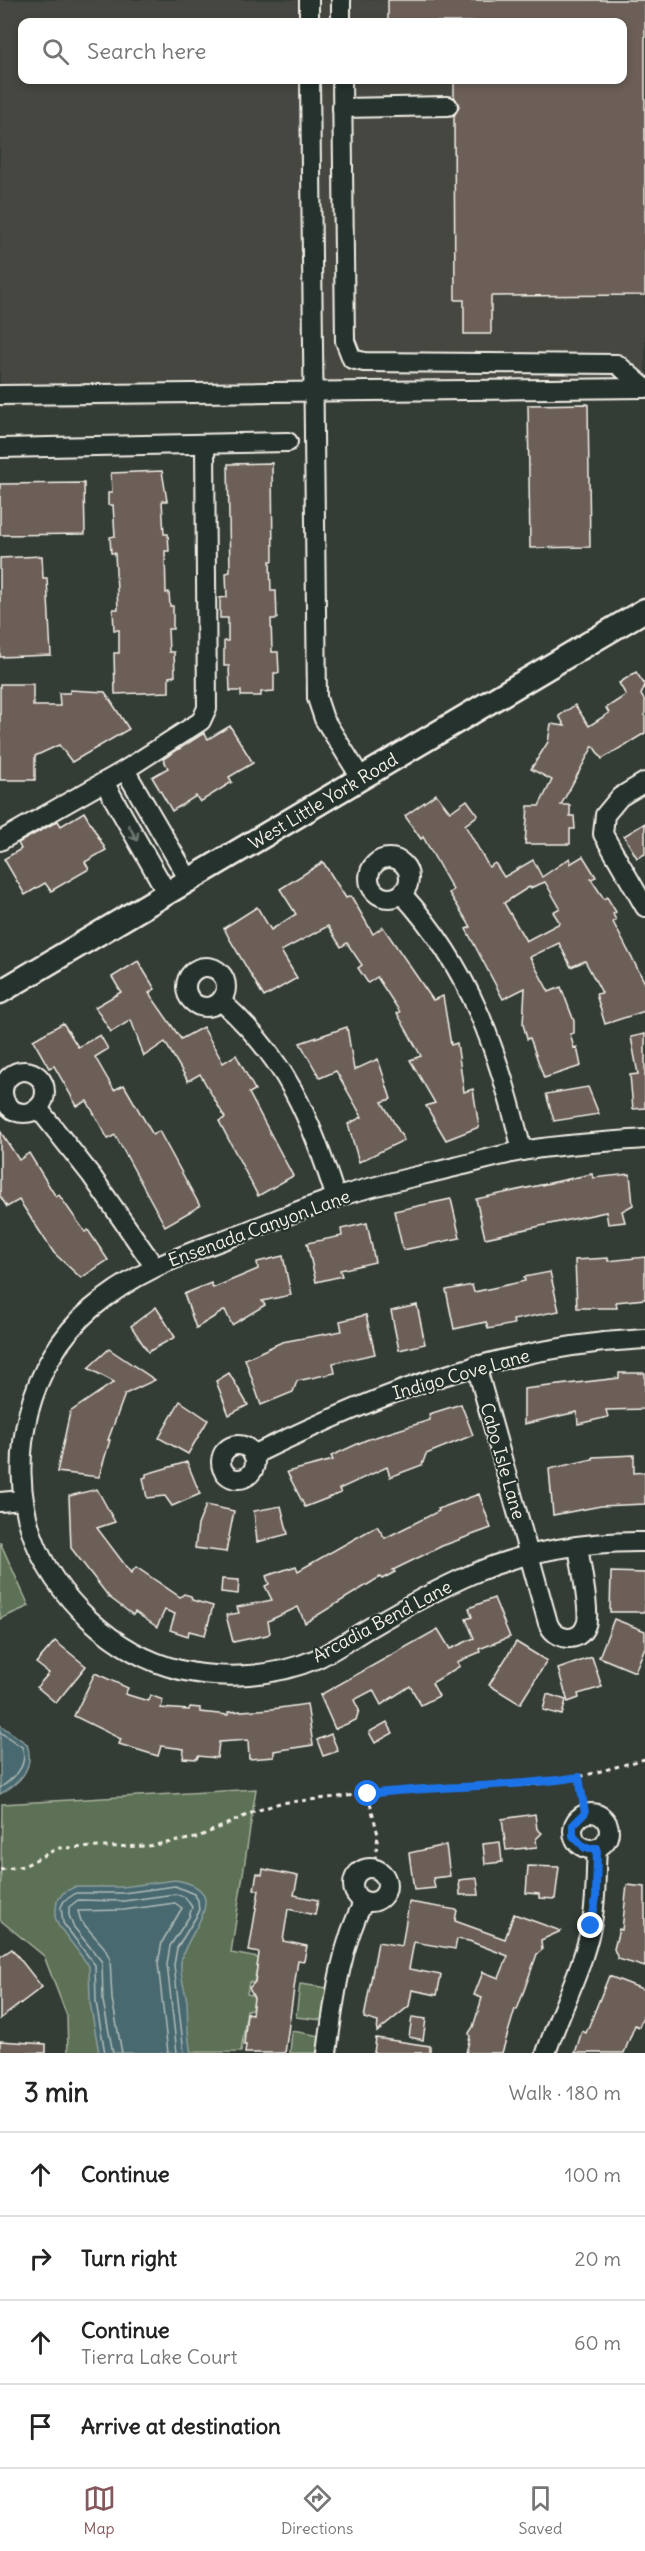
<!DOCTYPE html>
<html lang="en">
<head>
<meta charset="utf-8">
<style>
	body { margin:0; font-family:Delius,sans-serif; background:#f6f6f6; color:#222 }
	.stop { position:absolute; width:18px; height:18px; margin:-14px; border:4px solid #1a73e8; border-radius:50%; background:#fff }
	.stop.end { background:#1a73e8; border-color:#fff; box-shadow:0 2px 6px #0008 }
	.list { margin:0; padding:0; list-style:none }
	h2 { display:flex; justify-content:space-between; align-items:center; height:78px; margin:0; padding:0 24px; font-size:26px }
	h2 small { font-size:20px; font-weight:400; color:#767676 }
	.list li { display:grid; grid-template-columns:39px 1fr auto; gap:18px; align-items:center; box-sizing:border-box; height:84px; padding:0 24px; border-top:2px solid #e0e0e0 }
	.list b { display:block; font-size:22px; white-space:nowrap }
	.list p { margin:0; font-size:20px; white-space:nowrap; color:#767676 }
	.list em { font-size:20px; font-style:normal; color:#767676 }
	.icon { flex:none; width:33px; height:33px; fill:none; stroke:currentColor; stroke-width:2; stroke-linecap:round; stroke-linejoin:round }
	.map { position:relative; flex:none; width:645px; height:2053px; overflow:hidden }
	.search { position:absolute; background:#fff; box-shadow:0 3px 9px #0003; left:18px; right:18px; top:18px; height:66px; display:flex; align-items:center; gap:15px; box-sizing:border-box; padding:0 21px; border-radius:12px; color:#767676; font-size:22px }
	.sheet { height:414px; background:#fff }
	nav { display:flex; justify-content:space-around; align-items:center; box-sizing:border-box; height:84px; border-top:2px solid #e0e0e0; background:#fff; font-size:16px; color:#767676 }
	nav a { display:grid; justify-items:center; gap:3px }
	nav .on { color:#85585c }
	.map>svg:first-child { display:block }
</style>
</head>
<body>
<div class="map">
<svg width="645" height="2053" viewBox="0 0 645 2053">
	<rect width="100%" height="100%" fill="#343c36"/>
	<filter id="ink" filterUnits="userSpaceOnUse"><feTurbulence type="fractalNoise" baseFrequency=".0167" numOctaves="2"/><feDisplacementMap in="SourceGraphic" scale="12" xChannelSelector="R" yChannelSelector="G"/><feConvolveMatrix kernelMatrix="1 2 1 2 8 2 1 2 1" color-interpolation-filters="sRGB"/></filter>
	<g filter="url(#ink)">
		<path fill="#454640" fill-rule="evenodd" d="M0 0H645V399L0 408ZM22 22H622V80H22Z"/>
		<g fill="#5c7155" stroke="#a8b19e" stroke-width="1.5">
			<path d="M0 1542 29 1606 0 1619Z"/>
			<path d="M256 1789 231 1953 259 1958 254 1983 249 1982 247 1994 255 1996 252 2009 247 2010 241 2052 68 2053 67 2016 44 1956 0 1920 2 1804Z"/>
			<path d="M300 1984 327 1988 322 2020 296 2017Z"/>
			<path d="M292 2031 321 2036 318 2053H290Z"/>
		</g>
		<g fill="#49696f" stroke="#8d9f9f" stroke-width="1.5">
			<path d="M0 1725 27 1744C35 1768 20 1783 0 1794Z"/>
			<path d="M175 1880C239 1890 181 1937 181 1964 180 1977 185 1989 187 2001 188 2019 187 2036 191 2053H99L90 2003 89 1966 58 1925 55 1917 57 1901 63 1893 74 1887H122Z"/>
		</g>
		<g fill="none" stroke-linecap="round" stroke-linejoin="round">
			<g stroke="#b0bbb8" stroke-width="1.5">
				<path d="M0 1732 22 1747C29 1766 14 1778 0 1788"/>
				<path d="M105 2053 96 2002 95 1965 63 1923 61 1907 64 1901 76 1893H123L175 1886 194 1894 198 1900 199 1912 177 1948 174 1965 184 2053"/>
				<path d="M113 2053 103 2001 102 1962 73 1926 69 1915V1907L78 1900 124 1901 175 1894 185 1897 192 1907 189 1917 170 1946 167 1964 177 2053"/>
				<path d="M122 2053 112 1999 110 1959 104 1947 81 1921 78 1911 124 1910 175 1903 182 1908 162 1942 158 1963 168 2053"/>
			</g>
		</g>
		<g fill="#6c5f59" stroke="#f4f1e8" stroke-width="1.5" fill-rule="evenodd">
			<path d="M388 0H645V295L491 296V334H464V300H455L454 116 459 106 454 96V80H622V22H388Z"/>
			<path d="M588 404 590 547 530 548 528 405Z"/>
			<path d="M272 463 273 561H270L271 591H276L277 619H271L272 652H278L279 673H274V691L261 692V696H241V691H230L229 666H224V641H228V618H220V598L227 597 226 573 230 572 228 464Z"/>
			<path d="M162 471 167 501H162L164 534H168L169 551H165L166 593 169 592 170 606H173V629H168L169 652H174L175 676 169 677V692L115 694 114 653H119V630H114L113 609H118L115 553H111L110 537 115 536 113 505H108V493H112L111 473Z"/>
			<path d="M84 483 85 534 0 535V484Z"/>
			<path d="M42 556 43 578H47L51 655 0 657V558Z"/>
			<path d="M636 672 645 685 641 695 645 701V733L602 759 593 746 561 805H570V816H574L575 829H570V844H525L528 806H539L552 780 531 769 548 742 551 724 565 726 559 716 575 705 589 726 609 713 606 708 626 695 619 683Z"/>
			<path d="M0 684H33V706H60L59 693H70V690L105 692 129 729 72 762 59 745 35 756V780H0Z"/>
			<path d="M230 726 253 763 229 777 232 782 200 802 196 796 172 811 152 777 168 768 163 759 204 733 208 739Z"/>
			<path d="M436 794 450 812 467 800 478 815 465 825 489 867 495 863 504 877 533 860 542 877 570 858V864L583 856 596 877 591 879 604 899 607 897 616 912 613 914 616 920 613 922 645 983V1011L605 1024 596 994 602 993 585 961 571 967 559 943 530 957 549 992 561 987 574 1021V1033L570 1034 574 1048 577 1047 581 1066 544 1078 530 1038 527 1039 523 1024 525 988 503 999 466 929 471 927 449 893 453 890 423 837 421 839 405 816ZM545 882 560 908 553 912 560 923 526 941 504 903 529 887 530 888Z"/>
			<path d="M84 812 106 850 85 862 89 869 51 891 45 883 25 895 4 859 21 849 18 843 58 821 61 826Z"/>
			<path d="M645 823V854L637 858 624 836Z"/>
			<path d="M323 862 346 898 351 896 373 934 383 927 433 1000 443 996 451 1045 457 1043 464 1092 473 1089 479 1127 446 1140 426 1106 435 1103 410 1060 421 1056 397 1013 400 1012 377 977 368 983 358 968 362 965 347 943 341 947 328 926 281 951 297 978 264 997 229 938 224 928 257 907 271 930 296 914 280 889Z"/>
			<path d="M138 961 155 989 149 993 181 1039 203 1027 223 1063 236 1055 255 1090 249 1093 293 1176 258 1196 219 1121 225 1118 200 1074 188 1081 165 1042 144 1056 131 1020 111 1032 95 1007 121 992 112 977Z"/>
			<path d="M63 1023 78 1047 100 1035 108 1049 95 1057 114 1090 124 1085 153 1135 159 1131 200 1206 165 1226 115 1135 108 1139 87 1101 77 1106 54 1066 49 1068 33 1040Z"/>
			<path d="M347 1027 354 1070 378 1059 391 1099 382 1102 404 1140 359 1162 348 1124 362 1117 336 1071 320 1078 300 1043Z"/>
			<path d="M645 1034V1108L633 1109 630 1075 638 1074 631 1037Z"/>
			<path d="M588 1087 599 1114 554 1121 546 1094Z"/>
			<path d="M0 1131 19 1160 29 1153 56 1197 59 1195 85 1232 88 1230 108 1260 81 1278 54 1253 19 1200 7 1207 0 1196Z"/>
			<path d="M592 1174 593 1178 630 1174 633 1205 622 1211 625 1222 608 1224 606 1212 485 1238 476 1199Z"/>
			<path d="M451 1199 460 1238 403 1250 394 1211Z"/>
			<path d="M367 1223 375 1262 340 1270 342 1276 316 1282 307 1243 342 1236 341 1229Z"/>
			<path d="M283 1256 291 1295 262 1301 265 1305 232 1325 225 1310 196 1328 184 1294 211 1283 213 1288 258 1269 257 1262Z"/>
			<path d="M645 1257V1299L616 1302 617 1308H577L575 1260 608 1258V1261Z"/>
			<path d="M550 1272 559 1311 513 1320 514 1324 488 1329 486 1322 454 1329 446 1290 472 1285 474 1292 525 1281 524 1277Z"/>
			<path d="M417 1305 425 1344 399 1350 391 1311Z"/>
			<path d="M156 1307 175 1337 148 1352 131 1326Z"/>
			<path d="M366 1315 375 1354 333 1363 335 1373 297 1381 293 1392 261 1405 245 1359 282 1342 342 1331 340 1321Z"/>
			<path d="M109 1349 155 1380 125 1394 108 1440H110L99 1477 57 1472 70 1412 114 1382 88 1368Z"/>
			<path d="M229 1373 248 1405 229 1415 216 1381Z"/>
			<path d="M619 1373H645V1409L606 1410 608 1417 578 1424 577 1412 524 1424V1389L619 1378Z"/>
			<path d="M180 1401 208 1420 188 1454 159 1438Z"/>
			<path d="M461 1404 473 1435 426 1454 422 1465 390 1477 387 1467 339 1489 341 1493 305 1507 287 1472 333 1460 331 1456 366 1440 430 1420 429 1414Z"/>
			<path d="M634 1455V1473L645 1472V1504L601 1506 553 1515 549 1469 593 1459V1457Z"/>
			<path d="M187 1462 200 1494 172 1506 165 1496 147 1498 143 1478 146 1477V1474Z"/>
			<path d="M97 1489 115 1522 97 1528 131 1573 136 1567 180 1597 184 1594 191 1596 192 1600 213 1606 205 1635 189 1631 188 1636 170 1630 175 1614 165 1610 157 1627 135 1612 133 1615 109 1597 71 1548 69 1496Z"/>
			<path d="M479 1494 491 1528 442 1546 393 1570 395 1572 382 1579 380 1577 305 1623 298 1607 268 1621 270 1633 267 1635 233 1642 226 1615 239 1613 237 1607 272 1600 265 1586 269 1584 266 1576 296 1566 298 1571 377 1526 385 1538 439 1511 438 1509Z"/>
			<path d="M206 1505 234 1511 226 1552 195 1548 198 1525Z"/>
			<path d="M281 1506 288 1534 257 1542 254 1511Z"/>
			<path d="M611 1572 645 1573V1612H610Z"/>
			<path d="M222 1579 239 1580 238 1594 221 1592Z"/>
			<path d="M494 1598 510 1637 479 1649 480 1652 457 1662 460 1666 432 1683 439 1696 421 1705 410 1686 381 1705 373 1690 354 1700 359 1710 356 1720 335 1729 320 1695 438 1629 450 1649 474 1638 466 1619 472 1617 469 1608Z"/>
			<path d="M614 1619 645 1631V1647L635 1672 599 1657Z"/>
			<path d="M55 1641 86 1666 56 1703 37 1687 49 1673 36 1663Z"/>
			<path d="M516 1642 547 1661 520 1704 489 1685Z"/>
			<path d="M592 1657 602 1687 578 1694 579 1698 568 1702 558 1669Z"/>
			<path d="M95 1673 128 1688 125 1694 148 1701 150 1695 163 1700 161 1708 189 1710 190 1707 200 1708V1712L228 1715V1712L272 1709 307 1704 313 1745 274 1751V1757L249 1759 248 1740 219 1742 217 1758 198 1756 197 1759 183 1758 184 1749 161 1746 158 1756 119 1744 121 1739 74 1716Z"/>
			<path d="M547 1694 566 1700 562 1715 543 1710Z"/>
			<path d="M387 1722 393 1733 375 1743 369 1732Z"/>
			<path d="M331 1734 338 1751 323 1756 317 1740Z"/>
			<path d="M535 1814 537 1829 542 1833 536 1839 537 1847 506 1850 502 1819Z"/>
			<path d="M500 1842 502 1862 485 1864 483 1844Z"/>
			<path d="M446 1845 450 1876 433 1878 435 1888 414 1890 409 1853Z"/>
			<path d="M528 1866 559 1867 555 1899 539 1898V1894L526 1893Z"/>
			<path d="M263 1869 298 1876 294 1895 318 1900 315 1915 288 1909 283 1941 307 1946 304 1961 298 1960 285 2053H245L246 2045H244L247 2013 252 2014 254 1998 249 1988 255 1982 259 1953 249 1951 259 1890 254 1889 257 1873 262 1875Z"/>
			<path d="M477 1878 479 1895H460L459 1880Z"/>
			<path d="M627 1885 645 1887V1967L618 1959 614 1949 619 1929 622 1930Z"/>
			<path d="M409 1902 457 1910 455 1921 505 1939 514 1914 561 1931 541 1940 542 1950 537 1954 517 2010 515 2009 502 2053H466L470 2037 469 2033 473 2027 482 1998 474 1995 483 1972 499 1978 508 1956 469 1941 457 1939 455 1949 414 1942 409 1969 441 1975 437 1995 412 1990 409 2006 377 2032 378 2022 364 2018 378 1942 402 1946Z"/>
			<path d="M12 1949 42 1987 0 2019V1957Z"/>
			<path d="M609 1976 645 1990V2012L639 2027 635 2025 624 2053H575L582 2031 586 2033Z"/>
			<path d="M412 2017 426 2019 423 2040 409 2037Z"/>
			<path d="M376 2038 430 2046V2053H374Z"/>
			<path d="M0 2041 46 2044V2053H0Z"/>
		</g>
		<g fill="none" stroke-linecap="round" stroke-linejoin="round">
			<defs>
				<g id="minor">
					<path d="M309 0V22"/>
					<path d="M341 0V22"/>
					<path d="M310 80 317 698 324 719 361 778"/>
					<path d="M342 80 345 341 352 359 364 362 617 364 645 388"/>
					<path d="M342 108 448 106"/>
					<path d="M0 395 645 388"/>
					<path d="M0 448 288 442"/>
					<path d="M125 770 189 880"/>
					<path d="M104 782 167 893"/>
					<path d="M645 782 620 797 605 815 603 834 645 907"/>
					<path d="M0 841 125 770 201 721 207 708 205 444"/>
					<circle cx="389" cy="878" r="20"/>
					<path d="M402 894C471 969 499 1053 522 1151"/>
					<circle cx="206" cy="987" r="20"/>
					<path d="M221 1001C287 1060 309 1115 336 1198"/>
					<circle cx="24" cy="1092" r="21"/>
					<path d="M38 1108 91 1175 154 1266"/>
					<path d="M645 1139C604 1142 562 1144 522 1151 500 1155 477 1162 455 1167 415 1177 374 1185 335 1198 304 1208 273 1221 242 1233 186 1254 138 1269 91 1309 29 1362 6 1458 32 1534 54 1597 114 1654 180 1670 223 1680 275 1677 316 1659 334 1651 352 1638 369 1628 403 1608 436 1590 472 1574 524 1551 588 1541 645 1542"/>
					<path d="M476 1365 548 1623C554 1640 579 1645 586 1625 591 1614 580 1562 578 1546"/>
					<circle cx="238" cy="1462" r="17"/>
					<path d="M253 1455C382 1392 500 1346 645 1339"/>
					<path d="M0 1502 22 1500"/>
					<circle cx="591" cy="1831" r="18"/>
					<circle cx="370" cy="1885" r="17"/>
					<path d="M327 2053C334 2002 340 1947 364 1901"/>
					<path d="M546 2053C560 2011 582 1970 591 1927 597 1901 595 1875 597 1849"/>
				</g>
				<path id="major" d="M0 992 645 610"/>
			</defs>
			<use href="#minor" stroke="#f4f1e8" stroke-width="22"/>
			<use href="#major" stroke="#f4f1e8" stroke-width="27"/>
			<g stroke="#f4f1e8" stroke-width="3" stroke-dasharray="4.5 4.5" stroke-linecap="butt">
				<path d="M579 1777 585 1813"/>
				<path d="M368 1794 378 1835 374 1868"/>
				<path d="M0 1870 24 1866 58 1848 148 1846 196 1838 256 1811 280 1803 423 1788 536 1784 579 1777 645 1759"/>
			</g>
			<use href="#minor" stroke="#26332d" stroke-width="18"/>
			<use href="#major" stroke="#26332d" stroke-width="22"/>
		</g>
		<defs><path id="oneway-shaft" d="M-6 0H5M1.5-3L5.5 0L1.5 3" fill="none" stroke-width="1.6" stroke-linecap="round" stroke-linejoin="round" transform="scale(1.5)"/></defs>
		<use stroke="#6e766e" href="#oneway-shaft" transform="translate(133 833) rotate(61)"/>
	</g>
	<g fill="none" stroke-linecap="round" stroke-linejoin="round" filter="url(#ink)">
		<path stroke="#1a73e8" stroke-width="8" d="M368 1794C438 1785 509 1788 579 1777L585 1813 573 1825V1836L585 1848H597L596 1898 591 1926"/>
	</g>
	<g text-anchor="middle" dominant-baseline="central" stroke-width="4.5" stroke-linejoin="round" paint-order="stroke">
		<g font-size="18" fill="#f4f1e8" stroke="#26332d">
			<text transform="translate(323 801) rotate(-31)">West Little York Road</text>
			<text transform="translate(259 1228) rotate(-20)">Ensenada Canyon Lane</text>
			<text transform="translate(461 1374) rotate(-16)">Indigo Cove Lane</text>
			<text transform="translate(503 1461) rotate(74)">Cabo Isle Lane</text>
			<text transform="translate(382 1621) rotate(-28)">Arcadia Bend Lane</text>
		</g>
	</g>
</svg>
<div class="stop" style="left:368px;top:1794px"></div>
<div class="stop end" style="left:591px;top:1926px"></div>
<div class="search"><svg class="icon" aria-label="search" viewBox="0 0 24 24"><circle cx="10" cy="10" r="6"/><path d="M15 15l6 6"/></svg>Search here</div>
</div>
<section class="sheet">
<h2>3 min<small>Walk · 180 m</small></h2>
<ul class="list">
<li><svg class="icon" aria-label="ahead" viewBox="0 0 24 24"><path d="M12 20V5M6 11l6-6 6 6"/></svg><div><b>Continue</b></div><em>100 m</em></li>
<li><svg class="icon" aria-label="right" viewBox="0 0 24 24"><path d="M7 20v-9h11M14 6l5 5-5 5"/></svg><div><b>Turn right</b></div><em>20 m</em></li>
<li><svg class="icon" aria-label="ahead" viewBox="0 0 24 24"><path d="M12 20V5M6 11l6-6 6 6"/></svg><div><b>Continue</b><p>Tierra Lake Court</p></div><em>60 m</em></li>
<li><svg class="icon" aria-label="arrive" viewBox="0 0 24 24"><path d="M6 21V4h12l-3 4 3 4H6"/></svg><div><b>Arrive at destination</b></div></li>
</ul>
</section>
<nav>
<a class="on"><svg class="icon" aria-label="map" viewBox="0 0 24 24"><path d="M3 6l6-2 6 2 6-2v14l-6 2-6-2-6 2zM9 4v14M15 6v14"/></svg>Map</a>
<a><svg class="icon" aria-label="directions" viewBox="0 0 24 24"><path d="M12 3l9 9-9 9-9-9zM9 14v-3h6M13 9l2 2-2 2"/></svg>Directions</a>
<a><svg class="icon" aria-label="saved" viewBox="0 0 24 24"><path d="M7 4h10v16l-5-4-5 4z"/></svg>Saved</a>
</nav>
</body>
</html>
